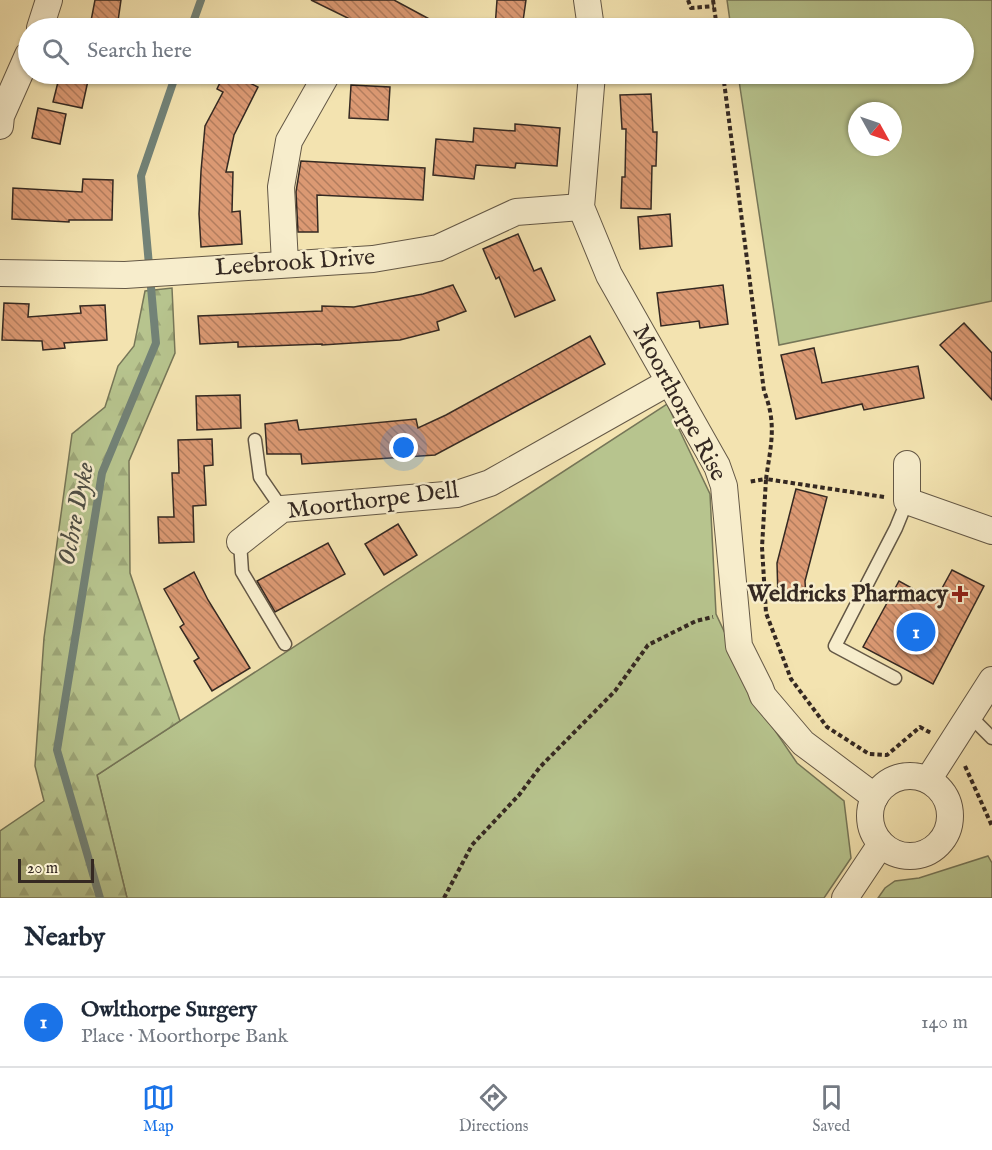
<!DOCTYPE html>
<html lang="en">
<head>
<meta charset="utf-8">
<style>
	body { margin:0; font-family:"IM FELL English",serif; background:#f6f6f7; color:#1f2937 }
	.compass { position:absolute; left:848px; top:102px; width:54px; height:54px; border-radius:50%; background:#fff; box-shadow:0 2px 4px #0004; rotate:130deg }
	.scale { position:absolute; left:18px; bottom:15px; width:76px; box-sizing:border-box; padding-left:6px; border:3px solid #352922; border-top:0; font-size:16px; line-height:21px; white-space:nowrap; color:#352922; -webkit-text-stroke:4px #f7edcc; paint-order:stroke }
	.you { position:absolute; left:404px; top:448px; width:21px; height:21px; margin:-15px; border:4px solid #fff; border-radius:50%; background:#1a73e8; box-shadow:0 0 0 9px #1a73e833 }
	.badge { display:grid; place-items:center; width:39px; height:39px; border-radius:50%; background:#1a73e8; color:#fff; font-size:20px; font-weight:700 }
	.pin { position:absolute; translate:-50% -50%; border:3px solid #fff; box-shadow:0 2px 6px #0006 }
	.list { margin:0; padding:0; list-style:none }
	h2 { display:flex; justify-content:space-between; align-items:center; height:78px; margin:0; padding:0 24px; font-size:26px }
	h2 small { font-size:20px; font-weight:400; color:#747a83 }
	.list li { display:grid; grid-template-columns:39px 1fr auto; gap:18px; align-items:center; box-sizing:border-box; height:90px; padding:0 24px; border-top:2px solid #e0e1e3 }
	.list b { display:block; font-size:22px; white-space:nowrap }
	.list p { margin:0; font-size:20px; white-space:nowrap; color:#747a83 }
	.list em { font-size:20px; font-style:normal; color:#747a83 }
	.icon { flex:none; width:33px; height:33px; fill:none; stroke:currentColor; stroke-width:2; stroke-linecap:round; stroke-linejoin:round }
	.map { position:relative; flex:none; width:992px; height:898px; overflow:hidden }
	.search { position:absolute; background:#fff; box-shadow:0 2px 4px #0004; left:18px; right:18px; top:18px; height:66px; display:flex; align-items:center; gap:15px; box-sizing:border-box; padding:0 21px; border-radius:33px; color:#747a83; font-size:22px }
	.sheet { height:168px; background:#fff }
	nav { display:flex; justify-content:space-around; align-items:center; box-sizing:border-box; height:84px; border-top:2px solid #e0e1e3; background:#fff; font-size:16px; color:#747a83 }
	nav a { display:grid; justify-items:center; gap:3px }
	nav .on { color:#1a73e8 }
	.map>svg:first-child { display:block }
</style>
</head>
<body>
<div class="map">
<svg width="992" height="898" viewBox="0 0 992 898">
	<defs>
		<pattern id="forest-firs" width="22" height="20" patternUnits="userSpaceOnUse" patternTransform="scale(1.5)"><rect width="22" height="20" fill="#b7c48e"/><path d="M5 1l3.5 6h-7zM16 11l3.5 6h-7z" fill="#9ea87a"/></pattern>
		<pattern id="building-back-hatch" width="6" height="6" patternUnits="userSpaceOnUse" patternTransform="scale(1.5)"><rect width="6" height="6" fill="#db9973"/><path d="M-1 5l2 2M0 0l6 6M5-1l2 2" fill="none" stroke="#b27d5e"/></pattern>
	</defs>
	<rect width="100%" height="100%" fill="#f3e3b0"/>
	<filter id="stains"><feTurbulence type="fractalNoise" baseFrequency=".00333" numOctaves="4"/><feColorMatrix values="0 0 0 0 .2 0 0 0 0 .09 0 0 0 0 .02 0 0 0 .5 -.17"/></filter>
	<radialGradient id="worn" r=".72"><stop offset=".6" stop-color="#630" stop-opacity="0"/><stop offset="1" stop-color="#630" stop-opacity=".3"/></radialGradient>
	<g fill="#b7c48e" stroke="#767658" stroke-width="1.5" fill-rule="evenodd">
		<path d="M727 0H992V301L779 345 738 74H964V28H731ZM857 111H893V147H857Z"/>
		<path d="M667 404 710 494 716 614 761 710 797 763 844 801 851 858 824 898H127L97 775Z"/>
		<path d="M988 856 992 863V898H878L885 888 895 881 919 878Z"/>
	</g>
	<path fill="url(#forest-firs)" stroke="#767658" stroke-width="1.5" d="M172 288 175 353 129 461 130 573 180 721 97 775 127 898H0V831L44 801 35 766 44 638 72 434 105 407 118 366 134 346 145 291Z"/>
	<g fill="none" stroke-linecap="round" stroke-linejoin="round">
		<g stroke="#728277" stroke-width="8">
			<path d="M191 28 201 0"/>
			<path d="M100 898 57 750 102 473 156 343 141 176 176 74"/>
		</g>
	</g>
	<g fill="url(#building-back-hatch)" stroke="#352922" stroke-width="1.5">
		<path d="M95 0H121L117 28 90 26Z"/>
		<path d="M311 0H394L446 28H368Z"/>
		<path d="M497 0H526L522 28H495Z"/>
		<path d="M60 74H78L89 76 82 108 53 102Z"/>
		<path d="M224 74H231L258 87 234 135 226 172H233L232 212 240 211 242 244 201 247 199 214 201 171 205 126 223 92 217 89Z"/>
		<path d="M351 85 390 87 388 120 349 118Z"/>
		<path d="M651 94 653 132H657L656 166H652L651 209 621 208 622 177H625L626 129H622L620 95Z"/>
		<path d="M38 108 66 114 60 144 32 138Z"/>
		<path d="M515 124 560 128 557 166 516 163 515 168 476 165 474 179 433 175 436 139 473 142 474 128 515 131Z"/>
		<path d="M301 161 425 168 423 200 317 195 318 232H298L296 192Z"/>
		<path d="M83 179 113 180 112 220H69V222L12 219 13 188 82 192Z"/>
		<path d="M670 214 672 246 640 249 638 217Z"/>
		<path d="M518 234 534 271 541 268 555 300 515 317 499 277 496 279 483 249Z"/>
		<path d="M453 285 466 311 437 322 439 330 400 340 322 345V344L238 347V342L200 344 198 316 322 311V306L354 307 423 294Z"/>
		<path d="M723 285 728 324 700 328 699 321 661 326 657 293Z"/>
		<path d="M4 303 29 304 28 317 81 313 80 306 105 305 107 340 64 343 65 348 43 350 42 341 2 340Z"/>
		<path d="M964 323 992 353V400L940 345Z"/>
		<path d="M590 336 605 364 435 455 302 464 301 454H267L265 424 297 420 299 430 416 419 418 428 446 415Z"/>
		<path d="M814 348 822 383 918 366 924 398 864 410 862 404 796 419 781 355Z"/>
		<path d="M240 395 241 428 197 430 196 396Z"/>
		<path d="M212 439 213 465 204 466 206 505 193 506 194 542 159 543 158 517H174L172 473H179L178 440Z"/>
		<path d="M796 489 827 497 805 581 806 598H778L777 563Z"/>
		<path d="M398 524 417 555 384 575 365 544Z"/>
		<path d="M328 543 345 574 275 612 257 581Z"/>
		<path d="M952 570 984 586 933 684 863 647 899 581 935 601Z"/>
		<path d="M194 572 208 600 250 668 212 691 194 661 199 658 180 627 184 624 164 589Z"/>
	</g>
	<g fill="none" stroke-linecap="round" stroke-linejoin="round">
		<defs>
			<g id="service">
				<path d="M255 440 260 477 282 509"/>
				<path d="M240 542 242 572 285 644"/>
				<path d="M895 678 835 646 896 528 907 501"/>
				<path d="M969 715 992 738"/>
			</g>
			<g id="minor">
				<path d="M587 0 591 28"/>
				<path d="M40 28 49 0"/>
				<path d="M592 74 581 207 609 275 717 466 724 486 739 646 760 688 763 696 803 743 875 797"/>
				<path d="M0 126 1 116 28 55"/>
				<path d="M285 263 281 187 289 141 327 74"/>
				<path d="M0 273 125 275 373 259 438 248 516 212 581 207"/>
				<path d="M907 464V501L992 531"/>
				<path d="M240 542 282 509 457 494 490 483 669 382"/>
				<circle cx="910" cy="816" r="40"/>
				<path d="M928 780 992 680"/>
				<path d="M845 898 881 844"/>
			</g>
		</defs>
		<use href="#service" stroke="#645846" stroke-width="15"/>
		<use href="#minor" stroke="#645846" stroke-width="28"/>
		<g stroke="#352922" stroke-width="4" stroke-dasharray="4.5 3" stroke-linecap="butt">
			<path d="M688 0 691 8 714 6"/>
			<path d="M713 0 717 28"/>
			<path d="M723 74 764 391C777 424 771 444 766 479L748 482"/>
			<path d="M884 497 766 479 762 547 766 613 791 679 827 727 869 754 887 755 920 727 931 733"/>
			<path d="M965 766 992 826"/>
			<path d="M444 898 472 845 519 795 540 767 615 691 648 645 696 621 713 617"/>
		</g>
		<use href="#service" stroke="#f7edcc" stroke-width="12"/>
		<use href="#minor" stroke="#f7edcc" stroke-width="26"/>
	</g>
	<path fill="#8f2418" stroke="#f7edcc" stroke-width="2" d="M957 585h6v6h6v6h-6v6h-6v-6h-6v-6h6z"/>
	<g text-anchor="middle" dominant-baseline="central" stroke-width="5" stroke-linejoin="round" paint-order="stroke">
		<g font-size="24" fill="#352922" stroke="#f7edcc">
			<text transform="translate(295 263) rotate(-4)">Leebrook Drive</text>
			<text transform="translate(679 403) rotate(62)">Moorthorpe Rise</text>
			<text transform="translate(373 501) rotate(-7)">Moorthorpe Dell</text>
		</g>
		<g font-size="24" font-weight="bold" fill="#352922" stroke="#f7edcc" text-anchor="end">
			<text x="948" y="594">Weldricks Pharmacy</text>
		</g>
		<g font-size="26" font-style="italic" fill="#4e4e45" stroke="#f7edcc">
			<text transform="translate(76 514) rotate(-79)">Ochre Dyke</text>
		</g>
	</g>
	<rect width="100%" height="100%" filter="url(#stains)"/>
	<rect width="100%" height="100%" fill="url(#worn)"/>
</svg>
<svg class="compass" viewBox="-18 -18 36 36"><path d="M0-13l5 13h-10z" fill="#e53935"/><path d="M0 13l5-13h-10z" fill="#747a83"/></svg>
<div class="scale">20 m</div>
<div class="you"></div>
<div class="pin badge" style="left:916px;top:632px">1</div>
<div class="search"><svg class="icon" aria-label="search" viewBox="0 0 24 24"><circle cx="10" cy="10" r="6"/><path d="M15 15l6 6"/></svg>Search here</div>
</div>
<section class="sheet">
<h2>Nearby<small></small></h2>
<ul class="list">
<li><span class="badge">1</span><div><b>Owlthorpe Surgery</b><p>Place · Moorthorpe Bank</p></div><em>140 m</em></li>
</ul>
</section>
<nav>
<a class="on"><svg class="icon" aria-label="map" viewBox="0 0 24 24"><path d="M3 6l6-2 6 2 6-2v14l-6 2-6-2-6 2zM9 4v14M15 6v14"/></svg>Map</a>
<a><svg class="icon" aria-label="directions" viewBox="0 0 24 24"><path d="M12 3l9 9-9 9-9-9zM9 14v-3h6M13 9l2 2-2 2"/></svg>Directions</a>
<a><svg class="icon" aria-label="saved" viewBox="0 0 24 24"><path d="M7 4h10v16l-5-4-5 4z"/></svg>Saved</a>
</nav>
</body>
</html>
